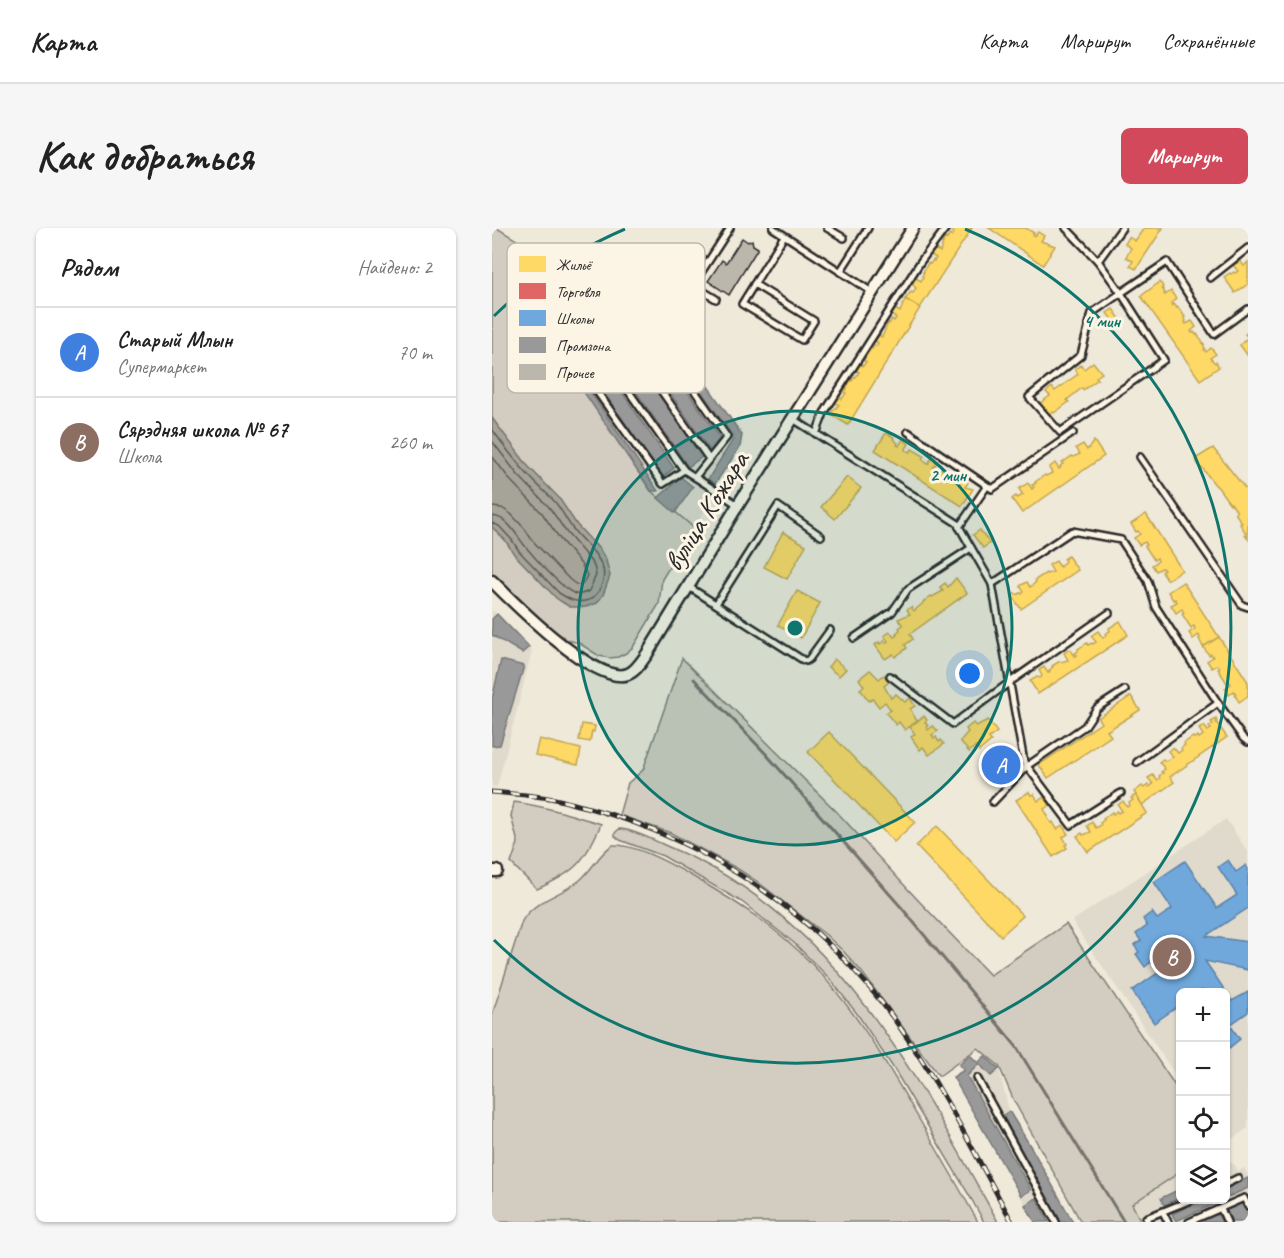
<!DOCTYPE html>
<html lang="ru">
<head>
<meta charset="utf-8">
<style>
	body { margin:0; font-family:Caveat,sans-serif; background:#f6f6f6; color:#222 }
	.controls { position:absolute; right:18px; bottom:18px; display:grid; overflow:hidden; border-radius:9px; box-shadow:0 2px 4px #0004 }
	.controls button { width:54px; height:54px; display:grid; place-items:center; padding:0; border:0; border-bottom:2px solid #e0e0e0; background:#fff; color:#222; font:30px sans-serif }
	.you { position:absolute; left:478px; top:446px; width:21px; height:21px; margin:-15px; border:4px solid #fff; border-radius:50%; background:#1a73e8; box-shadow:0 0 0 9px #1a73e833 }
	.badge { display:grid; place-items:center; width:39px; height:39px; border-radius:50%; background:#d1495b; color:#fff; font-size:20px; font-weight:700 }
	.pin { position:absolute; translate:-50% -50%; border:3px solid #fff; box-shadow:0 2px 6px #0006 }
	.list { margin:0; padding:0; list-style:none }
	h2 { display:flex; justify-content:space-between; align-items:center; height:78px; margin:0; padding:0 24px; font-size:26px }
	h2 small { font-size:20px; font-weight:400; color:#767676 }
	.list li { display:grid; grid-template-columns:39px 1fr auto; gap:18px; align-items:center; box-sizing:border-box; height:90px; padding:0 24px; border-top:2px solid #e0e0e0 }
	.list b { display:block; font-size:22px; white-space:nowrap }
	.list p { margin:0; font-size:20px; white-space:nowrap; color:#767676 }
	.list em { font-size:20px; font-style:normal; color:#767676 }
	.icon { flex:none; width:33px; height:33px; fill:none; stroke:currentColor; stroke-width:2; stroke-linecap:round; stroke-linejoin:round }
	.map { position:relative; flex:none; width:756px; height:994px; overflow:hidden; border-radius:9px }
	header { display:flex; align-items:center; gap:36px; box-sizing:border-box; height:84px; padding:0 30px; background:#fff; border-bottom:2px solid #e0e0e0 }
	header strong { font-size:28px }
	nav { display:flex; gap:33px; margin-inline-start:auto; font-size:21px }
	.intro { display:flex; align-items:center; justify-content:space-between; box-sizing:border-box; height:144px; padding:0 36px }
	h1 { margin:0; font-size:42px }
	.button { padding:15px 27px; border-radius:9px; background:#d1495b; color:#fff; font-size:21px; font-weight:700 }
	main { display:flex; gap:36px; padding:0 36px }
	aside { flex:1; background:#fff; border-radius:9px; box-shadow:0 2px 4px #0004 }
	.map>svg:first-child { display:block }
</style>
</head>
<body>
<header>
<strong>Карта</strong>
<nav><a>Карта</a><a>Маршрут</a><a>Сохранённые</a></nav>
</header>
<div class="intro"><h1>Как добраться</h1><a class="button">Маршрут</a></div>
<main>
<aside>
<h2>Рядом<small>Найдено: 2</small></h2>
<ul class="list">
<li><span class="badge" style="background:#3f7fe0">A</span><div><b>Старый Млын</b><p>Супермаркет</p></div><em>70 m</em></li>
<li><span class="badge" style="background:#8d6e63">B</span><div><b>Сярэдняя школа № 67</b><p>Школа</p></div><em>260 m</em></li>
</ul>
</aside>
<div class="map">
<svg width="756" height="994" viewBox="0 0 756 994">
	<rect width="100%" height="100%" fill="#efe9da"/>
	<filter id="ink" filterUnits="userSpaceOnUse"><feTurbulence type="fractalNoise" baseFrequency=".0167" numOctaves="2"/><feDisplacementMap in="SourceGraphic" scale="12" xChannelSelector="R" yChannelSelector="G"/><feConvolveMatrix kernelMatrix="1 2 1 2 8 2 1 2 1" color-interpolation-filters="sRGB"/></filter>
	<g filter="url(#ink)">
		<g fill="#e0dacc">
			<path d="M135 36 142 53 250 207 248 219 223 256 219 272 202 300 159 263 45 95Z"/>
			<path d="M0 382 40 423 5 559 0 558Z"/>
			<path d="M734 591 756 624V900L734 915V764H688V854L580 693Z"/>
			<path d="M478 827 485 835 493 828 507 841 517 883 581 994H543L461 849 472 842 467 837Z"/>
			<path d="M734 933 742 936 746 943 752 940 756 947V994H649L640 976 688 944V972H734Z"/>
		</g>
		<g fill="#d2cdc0" stroke="#7e7c76" stroke-width="1.5">
			<path d="M0 0H5L81 47 125 27 135 33V36L46 95 159 263 202 300 170 351 167 376 141 419 134 425 126 429 118 430 107 428 87 415 68 410 0 344Z"/>
			<path d="M190 430 344 583 425 671 498 747 574 696 688 865V944L640 976 649 994H589L522 873 507 838 486 820 447 848 369 743 352 724 334 707 266 654 246 641 179 605 127 587 136 555 151 542Z"/>
			<path d="M22 574C52 578 80 587 109 596 93 634 82 645 45 661L19 635 26 615 19 588Z"/>
			<path d="M127 601C142 601 171 617 186 623 344 691 427 852 506 994H492L480 972 402 841 366 787 338 751 302 715 250 674 171 628 128 612 123 608V605Z"/>
			<path d="M121 617C145 616 185 639 205 651 246 675 285 700 318 734 362 779 396 837 427 891 447 925 467 959 486 994H0V787L30 693C42 672 70 667 88 652 100 642 109 623 121 617Z"/>
		</g>
		<path fill="#a6a399" stroke="#75736d" stroke-width="1.5" d="M0 190 36 238 67 270 85 297 108 322 114 332 118 348 111 367 105 375 94 379H78L70 374 64 370 47 352 22 326 13 312 0 299Z"/>
		<g fill="#ffd966" stroke="#bfa554" stroke-width="1.5">
			<path d="M458 0H480L428 80 413 71 419 64 421 65 424 60 420 56 424 50 429 53 431 49 430 48 432 44H431L436 35 438 36 441 32 442 33 444 30 439 27 443 21 448 24 451 15H450L453 10 455 11 458 6 460 8 462 5 457 1Z"/>
			<path d="M497 0H534L542 5 541 7 543 8 546 4 552 8 549 13 563 18 551 37Z"/>
			<path d="M652 0H671L644 41 638 38 641 33 634 29 639 20 633 16 637 9 643 13Z"/>
			<path d="M748 33 752 38 756 34V56L743 65 732 49 738 45 739 46 742 44 743 45 746 43 741 37Z"/>
			<path d="M668 54 671 59 670 60 673 65 672 66 673 67 679 63 684 71 679 75 680 78 682 76 685 80 686 79 693 89 692 90 694 93 693 94 694 96 700 93 704 99 699 103 700 105 702 104 704 107 705 106 712 116H711L713 120 712 121 714 124 719 120 724 126 718 130 723 135 724 134 727 139 708 152 649 68Z"/>
			<path d="M413 71 428 80 356 197 338 186 347 177 342 174 346 168 350 171 354 165 352 164 355 161 354 160 359 152 360 153 362 149 363 150 367 144 362 142 366 135 371 138 374 134 372 133 373 129 379 120 380 121 383 117 385 118 386 115 381 112 385 106 390 109 396 95 397 96 400 91 402 93 404 90 399 87 403 81 408 84Z"/>
			<path d="M621 81 631 95 625 99 615 85Z"/>
			<path d="M756 104V128L748 117 756 109 753 106Z"/>
			<path d="M601 134 610 145 604 149 606 151 591 162 590 160 575 172 577 174 562 185 561 184 556 187 547 176 558 168 554 164 560 159 563 163 586 146 583 141 589 137 592 141Z"/>
			<path d="M394 205 402 209 401 211 406 215 405 217 407 218 411 211 417 216 413 222 418 224 420 221 432 228 430 231 436 236 439 231 445 234 441 240 448 243 449 240 463 249 462 252 467 256 470 251 476 255 473 259 481 261 470 278 383 222Z"/>
			<path d="M602 213 612 228 530 285 520 271 524 268 525 270 531 267 527 261 536 255 540 261 542 259 540 257 544 255 543 254 553 247 554 248 560 245 557 240 563 235 567 241 569 239 568 238 571 236 570 235 580 228 581 229 588 226 584 220 591 216 595 222Z"/>
			<path d="M721 220 756 264V311L753 306 754 305 748 296 750 295 743 285 745 284 739 275 738 276 725 258H724L710 240 709 241 703 231Z"/>
			<path d="M355 249 369 260 343 291 329 279Z"/>
			<path d="M654 286 690 342 675 352 670 344 672 342 670 340 664 343 660 337 666 333 665 330 662 332 653 318 655 317 653 314 647 317 642 310 648 306 646 303 644 304 639 296Z"/>
			<path d="M488 302 498 315 491 320 481 307Z"/>
			<path d="M291 304 314 317 295 351 272 339Z"/>
			<path d="M576 328 586 342 529 381 520 368 523 365 524 367 529 365 530 366 532 364 528 358 535 354 538 359 544 354 543 352 554 345 555 346 561 344 557 337 564 333 568 339 573 333 572 331Z"/>
			<path d="M464 350 475 365 418 406 421 411 413 417 415 420 403 429 401 426 393 431 383 417 387 414 388 416 392 413 394 415 396 413 392 408 398 404 402 409 405 407 404 405 408 402 407 400 411 397 406 391 418 386 415 382 419 379 422 383 431 375V374L439 368 440 369 451 363 448 359 453 355 456 359Z"/>
			<path d="M691 354 727 409 711 419 707 411 708 410 707 407 701 411 697 405 703 401 702 398 699 400 690 386 692 385 690 381 684 385 679 377 685 374 683 371 681 372 676 364Z"/>
			<path d="M305 363 328 375 309 410 286 397Z"/>
			<path d="M628 393 636 407 546 466 538 453 545 449 548 450 550 448 547 442 552 439 556 445 558 443 557 442 561 439 560 438 568 433 569 434 576 432 572 425 578 421 583 428 585 427 583 425 586 423V421L595 415 596 417 600 415 601 416 604 414 599 408 606 403 611 410 614 408 613 406 618 403 617 400Z"/>
			<path d="M727 409 756 454V468L747 474 743 467 744 466 742 463 737 467 733 460 739 456 737 453 735 455 726 441 728 440 726 437 720 440 715 433 721 429 719 426 717 427 711 419Z"/>
			<path d="M342 431 354 441 347 448 336 439Z"/>
			<path d="M378 442 387 451 392 447 397 454 392 458 399 470 404 466 413 474 418 470 423 478 418 481 425 493 413 502 407 494 404 497 394 485 399 482 393 474 387 479 381 471 377 473 368 461 372 458 367 451Z"/>
			<path d="M639 468 648 482 615 503 619 508 556 550 547 537 609 495 606 490Z"/>
			<path d="M432 488 435 492 433 494 436 498 434 499 436 502 441 498 446 503 440 507 442 510 444 509 447 514 449 512 452 516 437 527 431 519 428 522 419 509 423 506 418 499Z"/>
			<path d="M724 491 725 493 724 494 735 509 678 549 682 554 650 577 642 564 650 558 652 560 656 557 657 559 661 556 656 550 661 547 665 552 668 550 667 548 671 545 669 544 673 541 667 534 671 531 673 533 681 529 676 523 681 519 686 525 690 522 689 520 693 517 692 515 701 509 702 510 706 508 707 510 711 507 707 501 712 498 716 503 719 501 717 499 721 496 719 494Z"/>
			<path d="M496 492 505 504 497 510 499 513 487 523 484 518 477 524 468 513 476 504 474 501 481 495 484 498Z"/>
			<path d="M90 496 103 498 102 504 100 503 98 514 87 512Z"/>
			<path d="M337 504 423 594 402 614 316 524Z"/>
			<path d="M47 511 89 521 86 537 43 527Z"/>
			<path d="M537 564 539 567 542 566 546 573 552 569 558 577 552 581 556 588 555 589 559 595 561 594 565 601 570 597 576 606 571 609 575 616 573 617 575 620 561 629 524 572Z"/>
			<path d="M644 567 655 585 596 624 585 608 590 605 591 607 599 604 595 598 600 594 604 600 609 597 608 595 612 592 611 591 620 584 621 586 625 583 626 585 630 583 626 577 631 573 635 579 638 577 637 575 641 572 639 570Z"/>
			<path d="M445 598 531 688 509 708 424 618Z"/>
		</g>
		<path fill="#e06666" stroke="#aa5454" stroke-width="1.5" d="M508 530 516 541 505 550 496 538Z"/>
		<path fill="#6fa8dc" stroke="#5b82a7" stroke-width="1.5" d="M736 632 744 644 754 637 756 641V680L714 708 756 714V742L713 733 740 773 756 764V784L738 797 748 811 737 820 734 814V764H711L710 762 707 764H688V777L662 795 640 763 667 744 659 734 653 739 644 726 647 724 642 717 649 713 644 706 655 698 651 691 660 684 665 691 680 681 662 654 693 633 725 680 745 667 726 639Z"/>
		<g fill="#999" stroke="#787878" stroke-width="1.5">
			<path d="M135 36 138 47 56 102 166 263H159L45 95Z"/>
			<path d="M142 53 250 207 248 219 223 256 216 251 242 210 136 59Z"/>
			<path d="M127 65 228 210 218 223 115 74Z"/>
			<path d="M107 80 210 229 196 239 93 90Z"/>
			<path d="M83 96 182 240 171 249 70 105Z"/>
			<path d="M189 249 201 259 183 285 166 270Z"/>
			<path d="M5 386 37 419 30 425 0 407V391Z"/>
			<path d="M9 432 32 438 8 517 0 518V471Z"/>
			<path d="M478 827 486 835 493 828 507 841 499 848 487 836 475 848 539 962 529 968 461 849 472 842 467 837Z"/>
			<path d="M517 883 540 921 581 994H569L510 888Z"/>
			<path d="M756 950V960L734 970V960Z"/>
			<path d="M688 961V970L672 977 669 970Z"/>
			<path d="M544 970 557 994H543L533 977Z"/>
			<path d="M710 972H731L684 993 680 986Z"/>
			<path d="M749 974 756 988V994H740L734 982Z"/>
			<path d="M725 985 730 994H712L711 992Z"/>
		</g>
		<g fill="none" stroke-linecap="round" stroke-linejoin="round">
			<g stroke="#5c5b57" stroke-width="1.5">
				<path d="M0 201C12 218 25 236 40 251 47 259 56 266 63 274 70 282 74 292 81 301 90 314 106 324 111 341 114 353 106 371 93 373 83 375 75 370 67 365L27 323 20 312 7 298 0 295"/>
				<path d="M0 213 26 247 57 279 75 305 97 331 102 338 104 347 97 363C93 365 89 367 84 366 72 363 42 329 33 318 24 307 16 289 0 288"/>
				<path d="M0 228 19 253 50 285 68 311 89 336 95 347 91 356 85 357 78 352 40 312 33 301 19 286 10 280 0 279"/>
			</g>
			<path stroke="#75736d" stroke-width="3" d="M202 451 274 526 409 679 524 818 632 994"/>
		</g>
		<path fill="#bcb7ac" stroke="#2b2b2b" stroke-width="1.5" d="M250 10 256 14 260 12 261 17 266 20 237 67 216 53 230 32 234 35Z"/>
		<g fill="none" stroke-linecap="round" stroke-linejoin="round">
			<defs>
				<g id="lane">
					<path d="M281 0 380 64"/>
					<path d="M335 0 352 10"/>
					<path d="M574 0 606 33 629 65 675 34 722 106 756 81"/>
					<path d="M606 33 630 0"/>
					<path d="M348 44 376 0"/>
					<path d="M718 50 756 20"/>
					<path d="M137 53 63 105 171 256 192 242"/>
					<path d="M262 56 322 93 310 112 250 76 292 8"/>
					<path d="M129 58 235 209 203 249"/>
					<path d="M629 65 672 132 568 204 537 169 589 127 600 85Z"/>
					<path d="M224 71 201 57 238 0"/>
					<path d="M107 74 217 231"/>
					<path d="M85 90 192 242 246 277"/>
					<path d="M301 191 465 295 500 356 580 303 629 312 656 353 664 379 726 475 751 510 756 514"/>
					<path d="M416 204 500 261 581 205"/>
					<path d="M324 206 332 185 429 33 454 0"/>
					<path d="M648 229 750 377 756 379"/>
					<path d="M467 299 495 258"/>
					<path d="M500 356 532 534 535 538 579 597 629 565"/>
					<path d="M197 359 311 432 314 433 317 431 338 402"/>
					<path d="M224 376 286 278 329 308"/>
					<path d="M362 410 400 384 416 361 479 320"/>
					<path d="M398 448 461 496 518 454 617 385"/>
					<path d="M645 534 726 475"/>
					<path d="M501 574 535 538 593 498 605 480 633 462"/>
					<path d="M485 850 564 994"/>
					<path d="M734 956 746 950"/>
					<path d="M729 981 735 994"/>
					<path d="M671 984 676 994"/>
					<path d="M656 994 654 990 699 972"/>
					<path d="M697 994 752 970 756 978"/>
				</g>
				<g id="street">
					<path d="M0 353C21 374 105 459 136 446 144 443 150 433 155 426L246 277 421 0"/>
					<path d="M0 643H5"/>
				</g>
			</defs>
			<use href="#lane" stroke="#2b2b2b" stroke-width="10"/>
			<use href="#street" stroke="#2b2b2b" stroke-width="15"/>
			<use href="#lane" stroke="#fcf5e5" stroke-width="5"/>
			<use href="#street" stroke="#fcf5e5" stroke-width="10"/>
			<defs>
				<path id="rail" d="M0 564C21 566 43 567 63 571 73 573 84 577 94 579 220 614 332 690 407 798 450 859 484 928 520 994"/>
			</defs>
			<use href="#rail" stroke="#2b2b2b" stroke-width="5"/>
			<use href="#rail" stroke="#fcf5e5" stroke-width="3" stroke-dasharray="9" stroke-linecap="butt"/>
		</g>
	</g>
	<circle cx="303" cy="400" r="217" fill="#0f766e" fill-opacity=".12"/>
	<g fill="none" stroke="#0f766e" stroke-width="3">
		<circle cx="303" cy="400" r="217"/>
		<path d="M2 88A434 434 0 0 1 133 1M473 1A434 434 0 1 1 2 712"/>
	</g>
	<g text-anchor="middle" dominant-baseline="central" stroke-width="6" stroke-linejoin="round" paint-order="stroke">
		<g font-size="28" fill="#2b2b2b" stroke="#fcf5e5">
			<text transform="translate(214 283) rotate(-58)">вуліца Кожара</text>
		</g>
	</g>
	<rect x="15" y="15" width="198" height="150" rx="9" fill="#fcf5e5" stroke="#bdb8ad" stroke-width="1.5"/>
	<rect x="27" y="28" width="27" height="16" fill="#ffd966"/>
	<rect x="27" y="55" width="27" height="16" fill="#e06666"/>
	<rect x="27" y="82" width="27" height="16" fill="#6fa8dc"/>
	<rect x="27" y="109" width="27" height="16" fill="#999"/>
	<rect x="27" y="136" width="27" height="16" fill="#bcb7ac"/>
	<g font-size="16" fill="#2b2b2b">
		<text x="64" y="42">Жильё</text>
		<text x="64" y="69">Торговля</text>
		<text x="64" y="96">Школы</text>
		<text x="64" y="123">Промзона</text>
		<text x="64" y="150">Прочее</text>
	</g>
	<circle cx="303" cy="400" r="9" fill="#0f766e" stroke="#fcf5e5" stroke-width="3"/>
	<g font-size="18" text-anchor="middle" font-weight="bold" fill="#0f766e" stroke="#fcf5e5" stroke-width="6" stroke-linejoin="round" paint-order="stroke">
		<text x="610" y="99">4 мин</text>
		<text x="456" y="253">2 мин</text>
	</g>
</svg>
<div class="controls">
<button>+</button>
<button>−</button>
<button><svg class="icon" aria-label="locate" viewBox="0 0 24 24"><circle cx="12" cy="12" r="6"/><path d="M12 2v4M12 18v4M2 12h4M18 12h4"/></svg></button>
<button><svg class="icon" aria-label="layers" viewBox="0 0 24 24"><path d="M12 4l9 5-9 5-9-5zM3 14l9 5 9-5"/></svg></button>
</div>
<div class="you"></div>
<div class="pin badge" style="left:509px;top:537px;background:#3f7fe0">A</div>
<div class="pin badge" style="left:680px;top:729px;background:#8d6e63">B</div>
</div>
</main>
</body>
</html>
